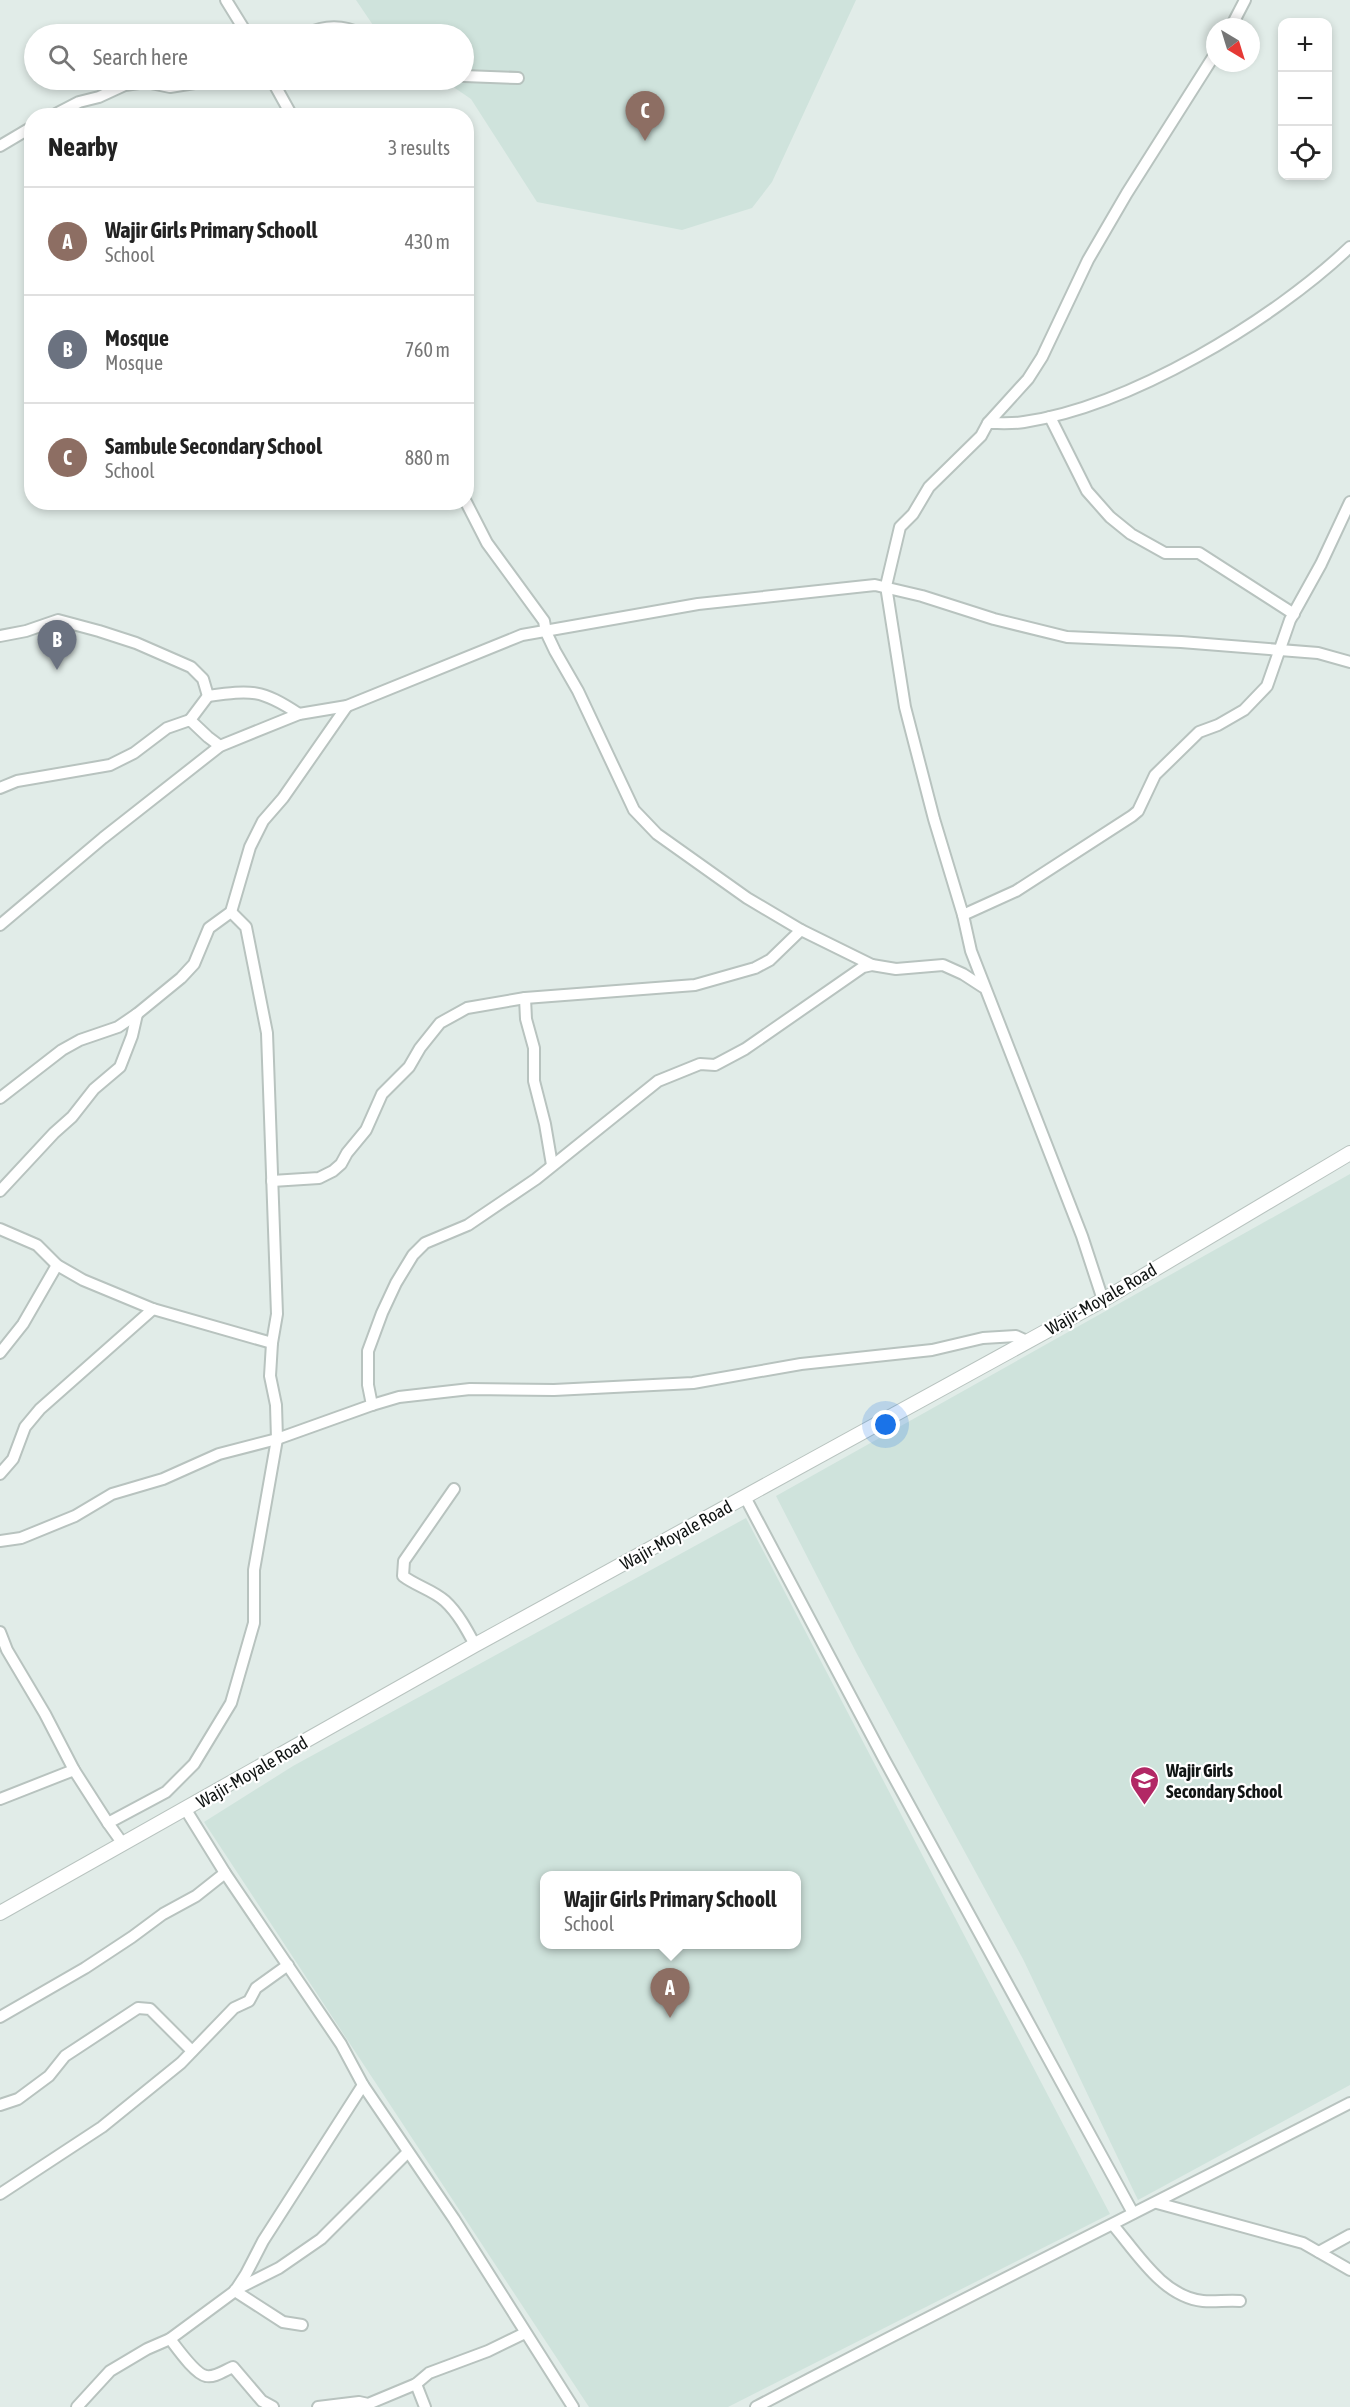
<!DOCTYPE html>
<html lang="en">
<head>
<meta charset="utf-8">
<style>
	body { margin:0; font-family:"Asap Condensed",sans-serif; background:#f2f2f2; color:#222 }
	.controls { position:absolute; right:18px; top:18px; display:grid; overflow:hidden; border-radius:12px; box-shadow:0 3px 9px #0003 }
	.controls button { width:54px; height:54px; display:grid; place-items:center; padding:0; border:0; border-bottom:2px solid #e0e0e0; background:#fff; color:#222; font:30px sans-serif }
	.compass { position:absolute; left:1206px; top:18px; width:54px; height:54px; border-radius:50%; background:#fff; box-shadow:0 3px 9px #0003; rotate:142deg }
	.you { position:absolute; left:886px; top:1425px; width:21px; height:21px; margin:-15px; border:4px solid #fff; border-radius:50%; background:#1a73e8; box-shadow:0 0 0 9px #1a73e833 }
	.badge { display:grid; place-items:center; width:39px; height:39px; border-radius:50%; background:#b22865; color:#fff; font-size:20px; font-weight:700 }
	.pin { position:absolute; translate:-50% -50px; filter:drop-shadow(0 2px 3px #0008) }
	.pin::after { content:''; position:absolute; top:32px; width:21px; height:18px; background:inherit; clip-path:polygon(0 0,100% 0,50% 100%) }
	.popup { position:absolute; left:540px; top:1871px; width:261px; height:78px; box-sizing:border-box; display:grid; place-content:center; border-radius:12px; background:#fff; filter:drop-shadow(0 2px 4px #0005); font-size:20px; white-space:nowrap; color:#767676 }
	.popup b { font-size:22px; color:#222 }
	.popup::after { content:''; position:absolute; left:50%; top:100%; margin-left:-12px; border:12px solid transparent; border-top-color:#fff }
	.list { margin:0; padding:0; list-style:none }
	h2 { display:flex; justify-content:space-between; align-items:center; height:78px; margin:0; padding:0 24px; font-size:26px }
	h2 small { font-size:20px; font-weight:400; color:#767676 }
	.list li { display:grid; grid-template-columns:39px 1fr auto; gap:18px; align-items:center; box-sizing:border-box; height:108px; padding:0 24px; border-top:2px solid #e0e0e0 }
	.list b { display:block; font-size:22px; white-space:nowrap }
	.list p { margin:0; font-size:20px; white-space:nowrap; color:#767676 }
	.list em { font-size:20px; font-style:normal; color:#767676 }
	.icon { flex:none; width:33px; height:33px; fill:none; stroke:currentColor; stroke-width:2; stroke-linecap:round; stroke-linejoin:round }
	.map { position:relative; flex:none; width:1350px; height:2407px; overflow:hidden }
	.search { position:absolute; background:#fff; box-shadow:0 3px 9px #0003; left:24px; top:24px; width:450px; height:66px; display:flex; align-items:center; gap:15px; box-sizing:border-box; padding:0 21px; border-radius:33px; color:#767676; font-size:22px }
	.panel { position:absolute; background:#fff; box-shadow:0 3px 9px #0003; left:24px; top:108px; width:450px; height:402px; border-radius:24px }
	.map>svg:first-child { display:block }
</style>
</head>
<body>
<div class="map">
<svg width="1350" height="2407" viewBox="0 0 1350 2407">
	<rect width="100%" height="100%" fill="#e1ece8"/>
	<g fill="#cfe3dc" fill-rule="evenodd">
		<path d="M356 0H856L772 182 752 208 682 230 537 202 471 99 443 80H464V34H379Z"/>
		<path d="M1350 1174V2085L1138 2200 1023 1959 857 1654 776 1496Z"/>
		<path d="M746 1518 1110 2214 728 2407H589L204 1822 293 1766ZM544 1876H796V1944H544Z"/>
	</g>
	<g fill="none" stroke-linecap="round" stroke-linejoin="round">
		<defs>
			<g id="minor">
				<path d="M226 0 247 34"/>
				<path d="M1231 27 1245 0"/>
				<path d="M307 34C324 25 344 25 361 34"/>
				<path d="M464 76 518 78"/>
				<path d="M272 80 292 116"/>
				<path d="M52 116 79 102 99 97 125 85 146 82 170 87 213 80"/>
				<path d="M0 146 32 127"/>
				<path d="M1050 417 1087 491 1110 517 1131 534 1165 553H1199L1294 614"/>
				<path d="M988 423 1028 379 1042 357 1088 260 1127 193 1215 54"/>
				<path d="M466 502 487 543 544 621 546 632 555 651 578 691 634 810 657 834 747 898 801 930 872 965"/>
				<path d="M0 636 26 631 58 620 99 631 136 643 191 667 203 679 208 696C252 690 261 689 299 714"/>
				<path d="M190 720 208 696"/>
				<path d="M0 788 17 781 110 765 134 753 167 728 190 720 208 737 220 746"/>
				<path d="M963 915 1016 891 1132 816 1138 811 1155 775 1199 732 1218 725 1244 710 1267 686 1290 620 1321 564 1350 502"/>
				<path d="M0 925 103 838 220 746 299 714 347 706 522 635 698 604 875 585 922 596 994 619 1067 637 1181 642 1318 653 1350 662"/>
				<path d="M525 998 526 1019 534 1048V1081L545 1124 552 1165"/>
				<path d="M0 1098 62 1050 80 1040 118 1027 137 1014 181 978 194 964 209 928 231 912 250 847 263 821 283 798 347 706"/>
				<path d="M272 1181 319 1178 333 1171 341 1164 347 1153 366 1130 382 1094 409 1067 420 1048 440 1023 467 1008 525 998 695 985 755 968 770 960 801 930"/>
				<path d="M0 1191 54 1133 72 1117 94 1089 120 1067 132 1036 137 1014"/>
				<path d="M0 1229 37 1245 57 1265 83 1280 153 1309 272 1343"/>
				<path d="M1103 1300 1082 1236 971 951 963 915 934 819 905 707 886 586 900 527 913 514 929 487 981 436 988 423C1000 423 1013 424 1024 422 1131 406 1272 321 1350 247"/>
				<path d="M0 1353 23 1324 57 1265"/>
				<path d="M372 1405 368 1385V1351L382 1313 396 1283 413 1255 425 1243 468 1225 536 1179 658 1081 700 1064 715 1065 745 1049 863 967 872 965 896 969 943 965 963 974 983 987"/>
				<path d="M0 1474 13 1459 25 1427 40 1409 153 1309"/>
				<path d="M454 1489 404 1561 403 1576C416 1586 433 1590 445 1601 458 1613 467 1630 475 1645"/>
				<path d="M745 1497 884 1759 1133 2213"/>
				<path d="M0 1541 21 1538 75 1516 112 1494 163 1479 219 1454 277 1439 372 1405 399 1397 470 1389 554 1390 693 1383 801 1364 932 1350 983 1338 1016 1336 1027 1341"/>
				<path d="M0 1632 7 1650 45 1714 74 1770 108 1823"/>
				<path d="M0 1799 74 1770"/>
				<path d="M186 1810 225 1873 341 2044 363 2085 454 2219 573 2407"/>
				<path d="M123 1844 108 1823 166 1792 194 1764 231 1703 254 1623V1570L277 1439 276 1405 270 1376 272 1343 277 1314 267 1033 246 927 231 912"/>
				<path d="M0 2017 85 1968 132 1937 163 1914 196 1896 225 1873"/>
				<path d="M0 2105 18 2099 49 2076 65 2056 138 2008 150 2009 192 2051"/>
				<path d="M0 2194 102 2127 181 2063 234 2008 249 2001 256 1988 288 1965"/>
				<path d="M1157 2203 1303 2243 1350 2270"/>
				<path d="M1113 2225C1137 2253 1163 2297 1203 2301 1215 2302 1228 2300 1240 2301"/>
				<path d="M1319 2252 1350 2235"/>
				<path d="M235 2290 279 2268 321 2239 407 2153"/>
				<path d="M235 2291 283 2322 302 2325"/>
				<path d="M170 2339C177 2348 195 2374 206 2376 215 2378 225 2370 233 2367L262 2401 273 2407"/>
				<path d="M416 2384 425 2407"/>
				<path d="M77 2407 110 2371 147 2349 170 2339 235 2291 246 2274 263 2241 363 2085"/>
				<path d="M318 2407 359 2402 368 2404 416 2384 429 2373 488 2351 525 2333"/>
				<path d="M756 2407C953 2303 1152 2205 1350 2103"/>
			</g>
			<path id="major" d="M0 1913 475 1645 1103 1300 1350 1153"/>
		</defs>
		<use href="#minor" stroke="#b8c3bf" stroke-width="14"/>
		<use href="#major" stroke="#b8c3bf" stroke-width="16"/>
		<use href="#minor" stroke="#fff" stroke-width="10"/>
		<use href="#major" stroke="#fff" stroke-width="14"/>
	</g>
	<defs>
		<symbol id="school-pin" viewBox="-11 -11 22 30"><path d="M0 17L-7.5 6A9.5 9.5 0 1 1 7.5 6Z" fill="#b22865" stroke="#fff"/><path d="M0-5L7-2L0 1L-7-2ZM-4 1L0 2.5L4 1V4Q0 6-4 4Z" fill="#fff"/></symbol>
	</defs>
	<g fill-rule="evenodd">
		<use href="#school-pin" x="1128" y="1764" width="33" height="45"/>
	</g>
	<g text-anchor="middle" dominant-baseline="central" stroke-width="4.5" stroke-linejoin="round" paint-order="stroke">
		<g font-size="18" fill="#101413" stroke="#fff">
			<text transform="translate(1101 1299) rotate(-30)">Wajir-Moyale Road</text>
			<text transform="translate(676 1535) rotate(-29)">Wajir-Moyale Road</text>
			<text transform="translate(252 1772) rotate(-30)">Wajir-Moyale Road</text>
		</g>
		<g font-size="18" font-weight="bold" fill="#101413" stroke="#fff" text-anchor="start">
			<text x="1166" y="1770">Wajir Girls<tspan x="1166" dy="21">Secondary School</tspan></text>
		</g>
	</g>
</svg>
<div class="controls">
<button>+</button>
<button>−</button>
<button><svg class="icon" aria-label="locate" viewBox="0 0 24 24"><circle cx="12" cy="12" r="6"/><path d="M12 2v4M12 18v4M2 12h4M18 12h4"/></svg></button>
</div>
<svg class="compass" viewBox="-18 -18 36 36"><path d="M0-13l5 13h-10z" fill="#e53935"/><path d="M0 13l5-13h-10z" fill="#767676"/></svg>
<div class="you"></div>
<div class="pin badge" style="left:670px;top:2018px;background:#8d6e63">A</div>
<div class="popup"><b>Wajir Girls Primary Schooll</b>School</div>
<div class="pin badge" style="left:57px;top:670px;background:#6b7280">B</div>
<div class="pin badge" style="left:645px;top:141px;background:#8d6e63">C</div>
<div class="search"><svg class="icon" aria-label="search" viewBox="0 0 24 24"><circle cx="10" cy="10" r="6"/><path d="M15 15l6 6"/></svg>Search here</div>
<section class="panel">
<h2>Nearby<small>3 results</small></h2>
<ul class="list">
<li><span class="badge" style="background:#8d6e63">A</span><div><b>Wajir Girls Primary Schooll</b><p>School</p></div><em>430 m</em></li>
<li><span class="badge" style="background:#6b7280">B</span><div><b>Mosque</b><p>Mosque</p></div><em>760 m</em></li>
<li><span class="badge" style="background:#8d6e63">C</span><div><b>Sambule Secondary School</b><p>School</p></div><em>880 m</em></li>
</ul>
</section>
</div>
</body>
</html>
